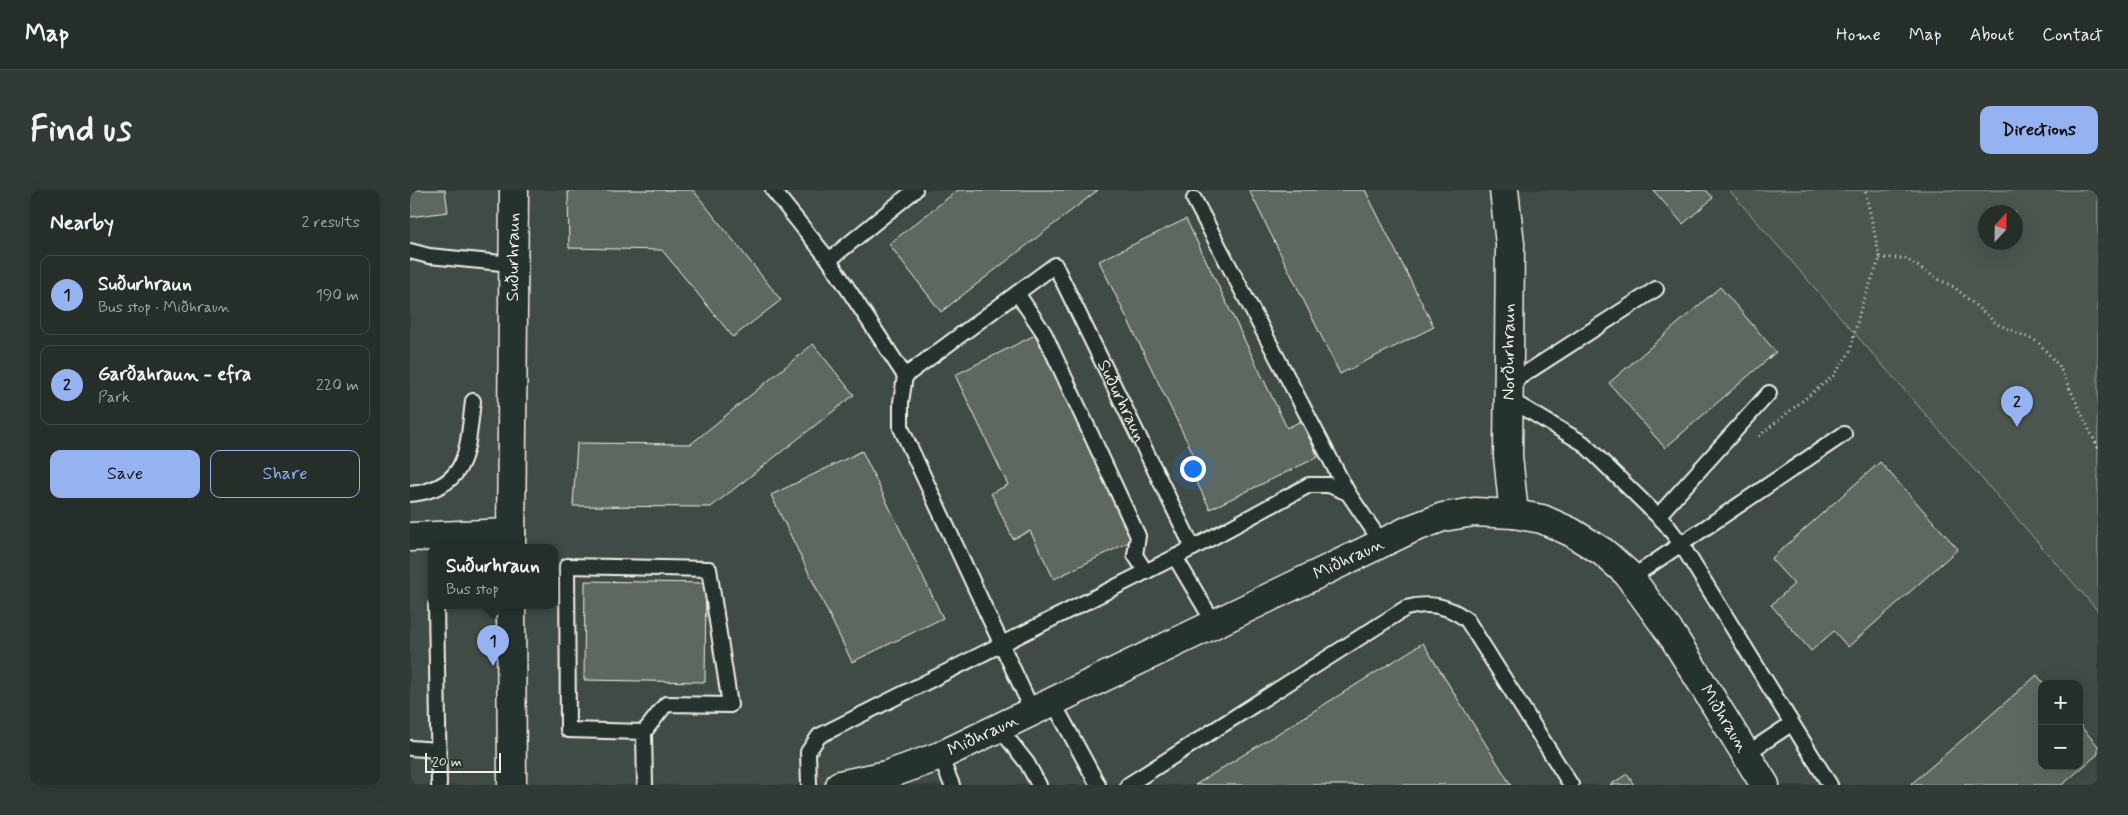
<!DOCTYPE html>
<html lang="en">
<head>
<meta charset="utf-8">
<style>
	body { margin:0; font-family:Mynerve,sans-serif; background:#323a36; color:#f1f3f6 }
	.controls { position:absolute; right:15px; bottom:15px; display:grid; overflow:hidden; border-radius:10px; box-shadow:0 5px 20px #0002 }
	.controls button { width:45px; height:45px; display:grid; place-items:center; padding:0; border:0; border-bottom:1px solid #424a47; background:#262e2a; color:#f1f3f6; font:25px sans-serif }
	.compass { position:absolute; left:1568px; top:15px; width:45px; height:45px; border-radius:50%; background:#262e2a; box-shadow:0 5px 20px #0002; rotate:22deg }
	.scale { position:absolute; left:15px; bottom:12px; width:76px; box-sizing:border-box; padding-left:5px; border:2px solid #f4f1e8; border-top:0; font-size:14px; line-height:18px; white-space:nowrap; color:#f4f1e8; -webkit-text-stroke:4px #26332d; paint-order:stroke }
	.you { position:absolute; left:782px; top:278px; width:18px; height:18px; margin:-12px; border:4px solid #fff; border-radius:50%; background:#1a73e8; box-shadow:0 0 0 8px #1a73e833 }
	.badge { display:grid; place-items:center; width:32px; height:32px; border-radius:50%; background:#95b2f1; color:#111; font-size:16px; font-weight:700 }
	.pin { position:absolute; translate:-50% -41px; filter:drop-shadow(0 1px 2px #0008) }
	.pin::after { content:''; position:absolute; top:26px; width:18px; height:15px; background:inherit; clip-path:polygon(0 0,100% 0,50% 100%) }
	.popup { position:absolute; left:18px; top:354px; width:130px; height:65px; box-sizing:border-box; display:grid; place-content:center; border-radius:10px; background:#262e2a; filter:drop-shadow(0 1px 4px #0005); font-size:16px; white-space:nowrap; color:#a4a8a8 }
	.popup b { font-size:19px; color:#f1f3f6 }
	.popup::after { content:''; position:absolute; left:50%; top:100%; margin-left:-10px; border:10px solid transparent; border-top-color:#262e2a }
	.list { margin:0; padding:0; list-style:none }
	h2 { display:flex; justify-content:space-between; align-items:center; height:65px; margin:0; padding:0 20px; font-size:21px }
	h2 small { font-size:16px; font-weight:400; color:#a4a8a8 }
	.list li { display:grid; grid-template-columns:32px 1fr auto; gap:15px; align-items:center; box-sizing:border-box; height:80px; margin:0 10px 10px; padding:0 10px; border:1px solid #424a47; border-radius:10px }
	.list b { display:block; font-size:19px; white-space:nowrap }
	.list p { margin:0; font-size:16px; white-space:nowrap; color:#a4a8a8 }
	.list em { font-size:16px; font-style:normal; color:#a4a8a8 }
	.actions { display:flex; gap:10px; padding:15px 20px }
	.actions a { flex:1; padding:11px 0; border:1px solid #95b2f1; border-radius:10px; text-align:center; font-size:18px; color:#95b2f1 }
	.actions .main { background:#95b2f1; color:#111 }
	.map { position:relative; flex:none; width:1688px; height:595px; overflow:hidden; border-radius:10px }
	header { display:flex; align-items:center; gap:30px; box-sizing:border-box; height:70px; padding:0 25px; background:#262e2a; border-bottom:1px solid #424a47 }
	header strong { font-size:24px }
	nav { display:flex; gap:28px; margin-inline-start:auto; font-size:18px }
	.intro { display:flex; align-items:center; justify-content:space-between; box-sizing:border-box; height:120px; padding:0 30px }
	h1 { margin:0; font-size:35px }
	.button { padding:12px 22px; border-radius:10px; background:#95b2f1; color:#111; font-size:18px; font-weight:700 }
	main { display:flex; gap:30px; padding:0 30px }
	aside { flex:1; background:#262e2a; border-radius:10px; box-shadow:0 5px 20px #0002 }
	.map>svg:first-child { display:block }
</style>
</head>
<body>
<header>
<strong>Map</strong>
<nav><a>Home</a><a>Map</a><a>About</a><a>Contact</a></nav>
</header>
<div class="intro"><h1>Find us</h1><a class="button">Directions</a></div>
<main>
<aside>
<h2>Nearby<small>2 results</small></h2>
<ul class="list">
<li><span class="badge">1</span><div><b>Suðurhraun</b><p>Bus stop · Miðhraun</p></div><em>190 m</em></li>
<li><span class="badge">2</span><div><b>Garðahraun - efra</b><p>Park</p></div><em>220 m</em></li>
</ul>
<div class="actions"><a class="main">Save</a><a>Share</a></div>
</aside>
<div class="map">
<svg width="1688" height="595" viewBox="0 0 1688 595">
	<rect width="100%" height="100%" fill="#323e38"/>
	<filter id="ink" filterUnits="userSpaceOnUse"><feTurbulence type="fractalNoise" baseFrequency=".02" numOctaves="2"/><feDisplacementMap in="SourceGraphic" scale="10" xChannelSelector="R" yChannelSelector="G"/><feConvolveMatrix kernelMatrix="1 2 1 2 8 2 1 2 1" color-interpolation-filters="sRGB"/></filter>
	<g filter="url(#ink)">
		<path fill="#404b44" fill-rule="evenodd" d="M0 0H1319L1688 421V595H0ZM22 357H144V415H22ZM1632 494H1669V576H1632Z"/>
		<path fill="#4c564f" stroke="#a0a49c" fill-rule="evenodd" d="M1319 0H1688V421ZM1576 22H1606V52H1576Z"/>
		<g fill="#5f6861" stroke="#f4f1e8">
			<path d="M0 0H35L38 22 0 27Z"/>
			<path d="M158 0H283L371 110 323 147 252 60 159 58Z"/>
			<path d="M548 0H688L531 122 479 54Z"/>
			<path d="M839 0H955L1024 137 930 184Z"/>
			<path d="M1243 0H1296L1303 8 1273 34Z"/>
			<path d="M776 29 877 238 891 231 908 267 800 319 782 283 790 278 689 71Z"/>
			<path d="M1310 97 1366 162 1255 258 1199 193Z"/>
			<path d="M625 145 725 349 644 389 620 341 603 349 581 303 598 295 545 185Z"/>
			<path d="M403 154 444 205 301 317 163 316 167 253 281 254Z"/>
			<path d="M452 261 533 428 442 472 361 305Z"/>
			<path d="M1470 272 1548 359 1438 457 1424 441 1401 461 1361 415 1384 394 1361 369Z"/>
			<path d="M175 391 296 393 295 492 174 490Z"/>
			<path d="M1013 453 1101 595H785Z"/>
			<path d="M1627 485 1634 494H1632V576H1669V534L1688 556V564L1652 595H1500Z"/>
			<path d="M1217 584 1224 595H1200Z"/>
		</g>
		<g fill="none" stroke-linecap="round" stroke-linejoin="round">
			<defs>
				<g id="service">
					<path d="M363 0 419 70 495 186 491 212V238L623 522"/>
					<path d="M784 9 938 303"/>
					<path d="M0 61 19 66 102 74"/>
					<path d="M419 70 505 0"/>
					<path d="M607 103 634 143 728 346 725 365 736 382"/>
					<path id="s1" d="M495 186 645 75 783 358 899 295H919L938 303 972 353"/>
					<path d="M1099 194 1246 99"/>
					<path d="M1099 209 1173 253 1256 334 1271 354 1420 595"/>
					<path d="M0 304C59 298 57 260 63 211"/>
					<path d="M1248 326 1359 203"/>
					<path d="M765 367 804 433"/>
					<path d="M1221 388 1434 244"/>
					<path d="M26 415 29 595"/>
					<path d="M643 512 688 595"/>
					<path d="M590 539 617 573 629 595"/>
					<path d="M234 542 158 540 157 376 299 379 320 515 256 514 234 542 235 595"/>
					<path d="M0 558 28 560"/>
					<path d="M1336 564 1381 534"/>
					<path d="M530 566 542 595"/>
					<path d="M399 595 398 562 409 546 783 358"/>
					<path d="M718 595 996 418C1019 412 1038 415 1057 430L1161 595"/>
				</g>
				<g id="minor">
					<path d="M1094 0 1100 54 1098 266 1104 324"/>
					<path d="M0 347 101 343"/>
					<path id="s2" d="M101 357 104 0"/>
					<path d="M101 415 102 595"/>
					<path id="s3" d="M430 595 477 585 530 566 1001 339 1033 327 1064 322 1104 324 1132 329 1161 342 1193 362 1217 383 1264 448 1355 595"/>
				</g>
			</defs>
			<use href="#service" stroke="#f4f1e8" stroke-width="18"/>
			<use href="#minor" stroke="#f4f1e8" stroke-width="31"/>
			<g stroke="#f4f1e8" stroke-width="3" stroke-dasharray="1 4" stroke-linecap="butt">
				<path d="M1470 68H1495L1526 88 1544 97 1587 134 1628 152 1649 176 1688 258"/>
				<path d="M1349 246 1423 186 1440 162 1451 117 1470 68 1455 0"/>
			</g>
			<use href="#service" stroke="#26332d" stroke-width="14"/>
			<use href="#minor" stroke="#26332d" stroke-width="28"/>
		</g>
	</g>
	<g text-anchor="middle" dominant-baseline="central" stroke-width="4" stroke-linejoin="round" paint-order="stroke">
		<g font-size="18" fill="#f4f1e8" stroke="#26332d">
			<text stroke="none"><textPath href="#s2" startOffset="290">Suðurhraun</textPath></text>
			<text transform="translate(1099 162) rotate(-90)">Norðurhraun</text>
			<text stroke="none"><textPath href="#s1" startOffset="338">Suðurhraun</textPath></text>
			<text stroke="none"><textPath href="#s3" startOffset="558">Miðhraun</textPath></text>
			<text stroke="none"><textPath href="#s3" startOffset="1038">Miðhraun</textPath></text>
			<text stroke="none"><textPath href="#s3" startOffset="152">Miðhraun</textPath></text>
		</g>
	</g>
</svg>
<div class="controls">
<button>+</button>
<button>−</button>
</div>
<svg class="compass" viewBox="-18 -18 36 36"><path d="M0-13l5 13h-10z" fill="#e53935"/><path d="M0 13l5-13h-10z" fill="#a4a8a8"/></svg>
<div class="scale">20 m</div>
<div class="you"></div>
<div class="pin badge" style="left:83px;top:476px">1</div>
<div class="popup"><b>Suðurhraun</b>Bus stop</div>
<div class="pin badge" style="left:1607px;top:237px">2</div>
</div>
</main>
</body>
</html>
